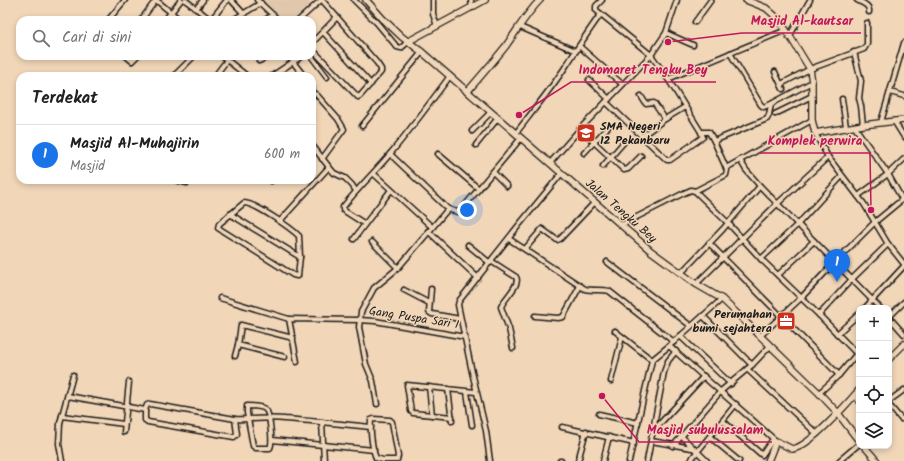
<!DOCTYPE html>
<html lang="id">
<head>
<meta charset="utf-8">
<style>
	body { margin:0; font-family:Kalam,sans-serif; background:#f2f2f2; color:#202124 }
	.controls { position:absolute; right:12px; bottom:12px; display:grid; overflow:hidden; border-radius:8px; box-shadow:0 2px 6px #0003 }
	.controls button { width:36px; height:36px; display:grid; place-items:center; padding:0; border:0; border-bottom:1px solid #e0e0e0; background:#fff; color:#202124; font:20px sans-serif }
	.you { position:absolute; left:467px; top:210px; width:14px; height:14px; margin:-10px; border:3px solid #fff; border-radius:50%; background:#1a73e8; box-shadow:0 0 0 6px #1a73e833 }
	.badge { display:grid; place-items:center; width:26px; height:26px; border-radius:50%; background:#1a73e8; color:#fff; font-size:13px; font-weight:700 }
	.pin { position:absolute; translate:-50% -33px; filter:drop-shadow(0 1px 2px #0008) }
	.pin::after { content:''; position:absolute; top:21px; width:14px; height:12px; background:inherit; clip-path:polygon(0 0,100% 0,50% 100%) }
	.list { margin:0; padding:0; list-style:none }
	h2 { display:flex; justify-content:space-between; align-items:center; height:52px; margin:0; padding:0 16px; font-size:17px }
	h2 small { font-size:13px; font-weight:400; color:#757577 }
	.list li { display:grid; grid-template-columns:26px 1fr auto; gap:12px; align-items:center; box-sizing:border-box; height:60px; padding:0 16px; border-top:1px solid #e0e0e0 }
	.list b { display:block; font-size:15px; white-space:nowrap }
	.list p { margin:0; font-size:13px; white-space:nowrap; color:#757577 }
	.list em { font-size:13px; font-style:normal; color:#757577 }
	.icon { flex:none; width:22px; height:22px; fill:none; stroke:currentColor; stroke-width:2; stroke-linecap:round; stroke-linejoin:round }
	.map { position:relative; flex:none; width:904px; height:461px; overflow:hidden }
	.search { position:absolute; background:#fff; box-shadow:0 2px 6px #0003; left:16px; top:16px; width:300px; height:44px; display:flex; align-items:center; gap:10px; box-sizing:border-box; padding:0 14px; border-radius:12px; color:#757577; font-size:15px }
	.panel { position:absolute; background:#fff; box-shadow:0 2px 6px #0003; left:16px; top:72px; width:300px; height:112px; border-radius:12px }
	.map>svg:first-child { display:block }
</style>
</head>
<body>
<div class="map">
<svg width="904" height="461" viewBox="0 0 904 461">
	<rect width="100%" height="100%" fill="#f1d6b8"/>
	<filter id="ink" filterUnits="userSpaceOnUse"><feTurbulence type="fractalNoise" baseFrequency=".025" numOctaves="2"/><feDisplacementMap in="SourceGraphic" scale="8" xChannelSelector="R" yChannelSelector="G"/><feConvolveMatrix kernelMatrix="1 2 1 2 8 2 1 2 1" color-interpolation-filters="sRGB"/></filter>
	<g filter="url(#ink)">
		<path fill="#e1c8ad" d="M261 0H307L311 5 295 20H281Z"/>
		<g fill="none" stroke-linecap="round" stroke-linejoin="round">
			<defs>
				<g id="street">
					<path d="M156 0 180 20"/>
					<path d="M185 0 211 20 227 0"/>
					<path d="M231 0 244 14"/>
					<path d="M257 0 273 15"/>
					<path d="M354 0 377 23 397 47 401 48 409 41"/>
					<path d="M433 0V14L437 26"/>
					<path d="M471 0 472 8"/>
					<path d="M602 0 596 6V10L651 55 668 79 701 132 703 137 670 160H667L606 102"/>
					<path d="M857 0C862 3 870 5 869 12"/>
					<path d="M196 9 203 0"/>
					<path d="M109 19 125 0"/>
					<path d="M141 20 156 0"/>
					<path d="M165 20 181 0"/>
					<path d="M233 20 261 3"/>
					<path d="M265 20 273 15 278 20"/>
					<path d="M299 20 321 0"/>
					<path d="M695 22 711 0"/>
					<path d="M520 27 576 51"/>
					<path d="M323 32 371 84"/>
					<path d="M666 33 693 45"/>
					<path d="M789 37 810 0"/>
					<path d="M312 43 337 17"/>
					<path d="M579 46 622 84"/>
					<path d="M312 49 358 97 360 96 381 72V69L377 63 322 0"/>
					<path d="M854 52 861 81 859 98 861 106 863 125"/>
					<path d="M126 56 132 61 137 56"/>
					<path d="M222 56 247 76"/>
					<path d="M311 56 327 77"/>
					<path d="M259 61 270 56"/>
					<path d="M293 62 304 76"/>
					<path d="M775 72 783 89"/>
					<path d="M174 76 194 56"/>
					<path d="M215 76 227 60"/>
					<path d="M272 76 302 56"/>
					<path d="M668 79 786 30"/>
					<path d="M589 80 609 99"/>
					<path d="M781 84 810 69 864 49 867 44V23"/>
					<path d="M312 87V88"/>
					<path d="M890 92 904 96"/>
					<path d="M316 94 338 119 344 129 322 159"/>
					<path d="M641 96 646 104 654 103 665 119"/>
					<path d="M842 99 846 127"/>
					<path d="M771 104 812 82"/>
					<path d="M775 114 812 96"/>
					<path d="M894 121 904 137"/>
					<path d="M881 122 904 43"/>
					<path d="M362 126 422 52"/>
					<path d="M854 126 888 174 902 199"/>
					<path d="M580 129 624 170 628 169 641 156"/>
					<path d="M472 131 491 112"/>
					<path d="M701 132H709L714 141"/>
					<path d="M516 133C533 111 551 89 566 66 578 48 588 31 601 14"/>
					<path d="M815 133 828 157 864 204 888 244 904 264"/>
					<path d="M642 136 665 119 685 107"/>
					<path d="M312 145 329 167 334 173 345 178 352 185 356 191"/>
					<path d="M476 145 498 118"/>
					<path d="M584 153 608 127"/>
					<path d="M390 154 448 209"/>
					<path d="M438 154 479 189"/>
					<path d="M740 160 746 170 760 186 880 308"/>
					<path d="M550 163 580 129 651 55 666 33 677 0"/>
					<path d="M603 166 624 142"/>
					<path d="M726 168 812 120"/>
					<path d="M493 172 507 186"/>
					<path d="M374 174 432 227"/>
					<path d="M176 180 187 183 193 180"/>
					<path d="M271 181V180"/>
					<path d="M695 191 728 223 761 259 819 315 859 356"/>
					<path d="M858 196 888 174 904 159"/>
					<path d="M244 203C255 203 291 228 299 236L300 257 298 276H297L293 275 218 228 219 224Z"/>
					<path d="M230 214 300 257"/>
					<path d="M280 221 329 167"/>
					<path d="M365 224 343 210V207C358 188 375 172 390 154 411 129 430 103 450 76"/>
					<path d="M621 225 684 193 691 190 695 191 726 175 727 170 714 141 767 119 769 115 771 104 764 107 761 105 730 53"/>
					<path d="M428 231 478 278"/>
					<path d="M354 239 365 224 391 190"/>
					<path d="M509 239 585 289C593 291 602 289 609 291L674 342"/>
					<path d="M372 242 398 268"/>
					<path d="M709 243 839 375"/>
					<path d="M468 245 490 263"/>
					<path d="M525 249 542 229 557 240 560 239 595 202"/>
					<path d="M761 259 798 224 842 176"/>
					<path d="M491 261 516 277C521 285 504 298 501 307L509 329 513 348"/>
					<path d="M607 262 691 326"/>
					<path d="M681 273 723 229 760 186"/>
					<path d="M778 275 814 241"/>
					<path d="M696 284 777 204 828 157"/>
					<path d="M431 289 429 312 432 314 460 319"/>
					<path d="M404 290 429 303"/>
					<path d="M220 298 289 319"/>
					<path d="M722 299 669 346 776 441"/>
					<path d="M865 308 904 266"/>
					<path d="M819 315 852 279 888 244"/>
					<path d="M535 316 558 318 563 317 580 286"/>
					<path d="M703 316 752 365"/>
					<path d="M889 317 904 334"/>
					<path d="M889 317 904 302"/>
					<path d="M615 331 652 360 669 346"/>
					<path d="M837 334 859 314"/>
					<path d="M680 336 731 384"/>
					<path d="M760 336 801 298 835 262 875 222 904 198"/>
					<path d="M235 356 238 345"/>
					<path d="M285 357 238 345 241 325 293 338"/>
					<path d="M297 362 289 319 359 320 375 321 465 337"/>
					<path d="M747 369 817 434"/>
					<path d="M611 381 622 337"/>
					<path d="M429 387 432 415"/>
					<path d="M448 389 452 421"/>
					<path d="M467 392 472 425"/>
					<path d="M819 393 839 375 859 351"/>
					<path d="M68 396 145 410V420L148 422 234 437 237 434 235 419"/>
					<path d="M854 396 859 401"/>
					<path d="M889 401 904 390"/>
					<path d="M377 404 373 381 366 364 359 327 361 312 374 288 398 268 448 209 457 212 462 209 521 138"/>
					<path d="M889 405 901 419H904"/>
					<path d="M247 406C251 406 263 406 266 410 270 415 273 443 270 448H256L253 446 247 413Z"/>
					<path d="M145 410 147 405 150 404 235 419C252 420 268 417 285 419 314 421 342 424 371 427"/>
					<path d="M599 414 638 423"/>
					<path d="M62 416 124 424"/>
					<path d="M452 417 413 413 411 411 407 385 476 392"/>
					<path d="M374 419 390 420 392 422 398 456 397 460H383L376 458C372 449 370 430 371 420Z"/>
					<path d="M723 421 762 455 773 439"/>
					<path d="M322 422 324 461"/>
					<path d="M562 427 634 443"/>
					<path d="M654 430 704 376"/>
					<path d="M124 432 129 382"/>
					<path d="M681 436 707 461"/>
					<path d="M710 437 739 461"/>
					<path d="M272 440 374 450"/>
					<path d="M651 441 692 448"/>
					<path d="M673 446 721 391 752 365 770 346"/>
					<path d="M62 461 59 444 60 423 73 375"/>
					<path d="M490 461 486 431 472 372 458 305 459 301 519 225 561 174"/>
					<path d="M560 461H561"/>
					<path d="M578 461 586 431"/>
					<path d="M603 461 609 437"/>
					<path d="M629 461 652 360"/>
					<path d="M647 461 664 372 668 361 676 351"/>
					<path d="M691 461 693 457 736 404"/>
					<path d="M839 461 859 444"/>
				</g>
				<g id="secondary">
					<path d="M366 0 383 19 402 37 422 52 651 251 696 284 722 299 819 393 837 412 859 441"/>
					<path d="M746 0 766 8 774 15 786 30 810 69 812 82V120L815 133 863 125 904 120"/>
					<path d="M409 41 485 0"/>
					<path d="M467 92C480 77 493 62 505 47 517 31 526 14 540 0"/>
					<path d="M889 359 904 344"/>
					<path d="M864 446 877 461"/>
					<path d="M768 461 776 441 792 449C808 448 847 404 859 390"/>
				</g>
			</defs>
			<use href="#street" stroke="#1c1c1c" stroke-width="7"/>
			<use href="#secondary" stroke="#1c1c1c" stroke-width="8"/>
			<use href="#street" stroke="#f1d6b8" stroke-width="4"/>
			<use href="#secondary" stroke="#f1d6b8" stroke-width="5.5"/>
		</g>
	</g>
	<defs>
		<symbol id="school-square" viewBox="-11 -11 22 22"><rect x="-9" y="-9" width="18" height="18" rx="4" fill="#c8321e" stroke="#f1d6b8"/><path d="M0-5L7-2L0 1L-7-2ZM-4 1L0 2.5L4 1V4Q0 6-4 4Z" fill="#fff"/></symbol>
		<symbol id="office-square" viewBox="-11 -11 22 22"><rect x="-9" y="-9" width="18" height="18" rx="4" fill="#c8321e" stroke="#f1d6b8"/><path d="M-6-3h4V-5.5h4V-3h4V5H-6ZM-1-4.5V-3h2v-1.5ZM-6 0V1H6V0Z" fill="#fff"/></symbol>
	</defs>
	<g fill-rule="evenodd">
		<use href="#school-square" x="575" y="122" width="22" height="22"/>
		<use href="#office-square" x="775" y="310" width="22" height="22"/>
	</g>
	<g text-anchor="middle" dominant-baseline="central" stroke-width="3" stroke-linejoin="round" paint-order="stroke">
		<g font-size="12" font-weight="bold" fill="#1c1c1c" stroke="#f1d6b8" text-anchor="start">
			<text x="600" y="126">SMA Negeri<tspan x="600" dy="14">12 Pekanbaru</tspan></text>
			<text x="772" y="314" text-anchor="end">Perumahan<tspan x="772" dy="14">bumi sejahtera</tspan></text>
		</g>
		<g font-size="12" fill="#1c1c1c" stroke="#f1d6b8">
			<text transform="translate(621 211) rotate(41)">Jalan Tengku Bey</text>
			<text transform="translate(414 318) rotate(9)">Gang Puspa Sari I</text>
		</g>
	</g>
	<path fill="none" stroke="#c2185b" stroke-width="1.5" d="M668 42L742 33H861M519 115L571 82H716M871 210L870 153H760M602 396L639 442H772"/>
	<g fill="#c2185b" stroke="#f1d6b8" stroke-width="1.5">
		<circle cx="668" cy="42" r="4"/>
		<circle cx="519" cy="115" r="4"/>
		<circle cx="871" cy="210" r="4"/>
		<circle cx="602" cy="396" r="4"/>
	</g>
	<g font-size="13" text-anchor="middle" font-weight="bold" fill="#c2185b" stroke="#f1d6b8" stroke-width="3" stroke-linejoin="round" paint-order="stroke">
		<text x="802" y="25">Masjid Al-kautsar</text>
		<text x="643" y="74">Indomaret Tengku Bey</text>
		<text x="815" y="145">Komplek perwira</text>
		<text x="705" y="434">Masjid subulussalam</text>
	</g>
</svg>
<div class="controls">
<button>+</button>
<button>−</button>
<button><svg class="icon" aria-label="locate" viewBox="0 0 24 24"><circle cx="12" cy="12" r="6"/><path d="M12 2v4M12 18v4M2 12h4M18 12h4"/></svg></button>
<button><svg class="icon" aria-label="layers" viewBox="0 0 24 24"><path d="M12 4l9 5-9 5-9-5zM3 14l9 5 9-5"/></svg></button>
</div>
<div class="you"></div>
<div class="pin badge" style="left:837px;top:282px">1</div>
<div class="search"><svg class="icon" aria-label="search" viewBox="0 0 24 24"><circle cx="10" cy="10" r="6"/><path d="M15 15l6 6"/></svg>Cari di sini</div>
<section class="panel">
<h2>Terdekat<small></small></h2>
<ul class="list">
<li><span class="badge">1</span><div><b>Masjid Al-Muhajirin</b><p>Masjid</p></div><em>600 m</em></li>
</ul>
</section>
</div>
</body>
</html>
